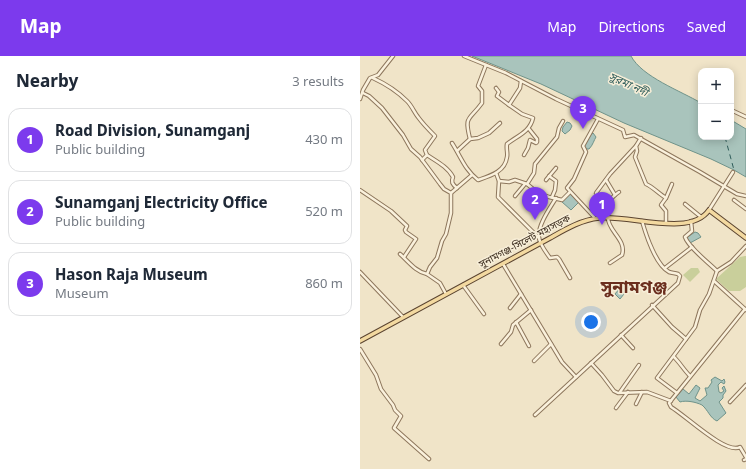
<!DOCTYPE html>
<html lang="en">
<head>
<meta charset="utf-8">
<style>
	body { margin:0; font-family:Georgia,"Noto Sans Bengali",serif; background:#f2f2f3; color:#1f2937 }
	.controls { position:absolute; right:12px; top:12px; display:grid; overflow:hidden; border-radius:8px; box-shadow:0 2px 10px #0003 }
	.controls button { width:36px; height:36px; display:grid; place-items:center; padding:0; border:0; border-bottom:1px solid #e0e1e3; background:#fff; color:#1f2937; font:20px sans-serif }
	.you { position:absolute; left:231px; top:266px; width:14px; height:14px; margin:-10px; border:3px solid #fff; border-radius:50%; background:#1a73e8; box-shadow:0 0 0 6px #1a73e833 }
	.badge { display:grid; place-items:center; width:26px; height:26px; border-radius:50%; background:#7c3aed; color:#fff; font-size:13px; font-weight:700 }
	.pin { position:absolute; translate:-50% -33px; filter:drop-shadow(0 1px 2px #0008) }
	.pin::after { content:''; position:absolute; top:21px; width:14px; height:12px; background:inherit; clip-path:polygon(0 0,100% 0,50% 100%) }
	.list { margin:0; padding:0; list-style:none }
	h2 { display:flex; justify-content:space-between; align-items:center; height:52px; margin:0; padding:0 16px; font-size:17px }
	h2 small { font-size:13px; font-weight:400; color:#747a83 }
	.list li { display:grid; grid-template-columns:26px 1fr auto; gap:12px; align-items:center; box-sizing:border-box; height:64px; margin:0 8px 8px; padding:0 8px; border:1px solid #e0e1e3; border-radius:12px }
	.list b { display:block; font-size:15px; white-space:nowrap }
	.list p { margin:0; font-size:13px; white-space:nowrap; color:#747a83 }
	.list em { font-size:13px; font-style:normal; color:#747a83 }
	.map { position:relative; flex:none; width:386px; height:413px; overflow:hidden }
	header { display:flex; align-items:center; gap:24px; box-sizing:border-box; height:56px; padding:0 20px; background:#7c3aed; color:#fff }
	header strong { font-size:19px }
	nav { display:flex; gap:22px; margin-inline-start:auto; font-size:14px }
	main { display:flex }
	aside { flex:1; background:#fff }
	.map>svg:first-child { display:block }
</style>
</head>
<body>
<header>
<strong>Map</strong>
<nav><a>Map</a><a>Directions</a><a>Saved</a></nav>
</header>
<main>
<aside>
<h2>Nearby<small>3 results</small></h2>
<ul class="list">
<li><span class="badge">1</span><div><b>Road Division, Sunamganj</b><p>Public building</p></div><em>430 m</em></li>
<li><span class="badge">2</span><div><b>Sunamganj Electricity Office</b><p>Public building</p></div><em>520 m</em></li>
<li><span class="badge">3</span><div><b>Hason Raja Museum</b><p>Museum</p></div><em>860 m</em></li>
</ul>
</aside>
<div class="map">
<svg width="386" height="413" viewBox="0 0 386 413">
	<rect width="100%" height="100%" fill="#f0e4c8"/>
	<g fill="#c9cf9b">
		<path d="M385 200H386V231L380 235H369L356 223 380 201Z"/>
		<path d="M331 212H338L340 216 330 226 323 219Z"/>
	</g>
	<g fill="#a9c4bc" stroke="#6f938a">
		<path d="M112 0H271C282 21 321 35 341 47V81H371V64L386 73V121L374 114 351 103 264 67 181 28Z"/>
		<path d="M207 66 210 67 212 70 210 74 205 78 202 75 203 71Z"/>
		<path d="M233 77 236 81C234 84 233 89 229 93H225L223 90 230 78H232Z"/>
		<path d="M210 138 219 146 211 154 202 146Z"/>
		<path d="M335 176 338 177 341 181 330 187 326 182Z"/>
		<path d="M268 226 271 230 263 236 264 238 260 243 255 238 259 233Z"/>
		<path d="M355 321 362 325 364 323 365 326 364 328 361 326 358 329 359 336 361 337 364 335 362 332 364 330 366 335 363 339V342L359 346 366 357 357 365C350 362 348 354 342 349 336 346 326 344 320 346L316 341 323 333 329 338 336 329 340 332 335 342 340 345 347 339 345 332H348L352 326 351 324Z"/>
	</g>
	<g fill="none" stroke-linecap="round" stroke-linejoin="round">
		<path stroke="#2f5d5a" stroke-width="1" stroke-dasharray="5 4" stroke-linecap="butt" d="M365 81 374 114"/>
		<defs>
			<g id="minor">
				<path d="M104 0 146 17 196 43 263 74 265 81 274 79 340 116 377 138 386 140"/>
				<path d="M13 22C26 28 37 35 47 45 52 50 54 56 58 61 63 68 69 74 75 80L65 94 67 99 62 104"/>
				<path d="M136 32 139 36 137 40 149 49 160 32 161 25"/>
				<path d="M3 37 9 40 22 52 43 79 51 93 60 101 80 128 84 133 91 137V157L86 178 82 185 77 202 70 211 67 218 80 227 86 238"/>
				<path d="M0 43 3 34 10 22 18 19 33 0"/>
				<path d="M371 54 386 61"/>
				<path d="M281 82 276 90 277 95 275 101 286 128C293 131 299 138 306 142L301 149 306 155V167"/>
				<path d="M110 83C104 59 109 65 122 47V35L118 30 126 9"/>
				<path d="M92 87C101 101 105 114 118 124 130 120 145 116 147 101 148 97 146 93 147 88 157 80 170 76 173 62L162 58 149 49"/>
				<path d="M97 95 110 83 118 82 129 77 140 67"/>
				<path d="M67 99C76 105 88 111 93 121 91 126 92 128 97 132"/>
				<path d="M164 99 168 92 170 84 176 87 177 86V83L169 73"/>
				<path d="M136 117 139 125 138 141 179 182"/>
				<path d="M189 120 196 125 195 134 192 141"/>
				<path d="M186 124 196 112"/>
				<path d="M246 124 255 139"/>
				<path d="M139 125 149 126 155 124 167 128 178 137 189 141 202 144 210 136"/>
				<path d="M167 128 174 117 175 108 197 81 199 72 203 65"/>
				<path d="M0 134 31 155 47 170 45 174 46 176 56 183 44 201"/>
				<path d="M91 137 112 119"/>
				<path d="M236 137 250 118 276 90"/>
				<path d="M155 140 165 128"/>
				<path d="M196 142C190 152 177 170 179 182 180 189 186 196 190 202L197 201 199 203 210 222"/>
				<path d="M306 142 312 128"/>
				<path d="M374 144 386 153"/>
				<path d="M325 148 341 161"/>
				<path d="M349 154 373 116"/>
				<path d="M245 161C245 151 250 142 259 136"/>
				<path d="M235 162 207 132 214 123 226 96 223 90 238 63"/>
				<path d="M248 162C248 175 267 184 262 199L250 207"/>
				<path d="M331 165 332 175 325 181C329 192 348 206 357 215"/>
				<path d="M40 198C48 205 56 216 67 218"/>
				<path d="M143 208 202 306 216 321"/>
				<path d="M305 212 332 191"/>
				<path d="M0 216 43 261"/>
				<path d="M354 225 386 254"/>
				<path d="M103 229 124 258"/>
				<path d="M292 249 312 271 326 283"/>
				<path d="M150 252 161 238"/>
				<path d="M385 253 309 347 311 351C325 359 366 399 380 391L386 401"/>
				<path d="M156 266 169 290"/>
				<path d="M261 279 273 292"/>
				<path d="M141 288 151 276 153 269 171 254"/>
				<path d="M0 293 16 319 21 333 33 349 35 354 41 360 34 372 69 403"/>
				<path d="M314 301C320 307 324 314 330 320"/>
				<path d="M174 305 191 288"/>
				<path d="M231 307 242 319 254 335 258 337 287 336 311 345"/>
				<path d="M260 336 279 309"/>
				<path d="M317 337 297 322 335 271 340 254 349 238 357 215 371 206 386 190"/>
				<path d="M370 346 386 329"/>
				<path d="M276 348 282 336"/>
				<path d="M256 352 268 336"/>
				<path d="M175 359 318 227 320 220 318 218C315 217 312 217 309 216 296 209 286 179 282 165"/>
				<path d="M384 404 386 403"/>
			</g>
			<path id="major" d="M0 285 190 182C206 173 221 164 239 162 268 158 330 182 349 154L386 182"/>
		</defs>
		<use href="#minor" stroke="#8d765c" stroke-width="4.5"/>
		<use href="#major" stroke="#5b4430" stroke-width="5.5"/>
		<use href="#minor" stroke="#faf1dc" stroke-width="2.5"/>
		<use href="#major" stroke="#f3d9a0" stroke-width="3.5"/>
	</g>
	<g text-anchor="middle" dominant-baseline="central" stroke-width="3" stroke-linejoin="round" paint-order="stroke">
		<g font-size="10" fill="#3d2e20" stroke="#f7eed8">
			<text transform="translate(165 186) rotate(-28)">সুনামগঞ্জ-সিলেট মহাসড়ক</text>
		</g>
		<g font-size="11" font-style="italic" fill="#2f5d5a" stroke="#f7eed8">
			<text transform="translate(268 29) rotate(25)">সুরমা নদী</text>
		</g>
		<g font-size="18" font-weight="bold" fill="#6b2e1e" stroke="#f7eed8">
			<text x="274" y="232">সুনামগঞ্জ</text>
		</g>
	</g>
</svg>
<div class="controls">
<button>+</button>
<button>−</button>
</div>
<div class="you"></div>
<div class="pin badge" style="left:242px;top:169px">1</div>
<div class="pin badge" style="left:175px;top:164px">2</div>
<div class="pin badge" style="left:223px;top:73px">3</div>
</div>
</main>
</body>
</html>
